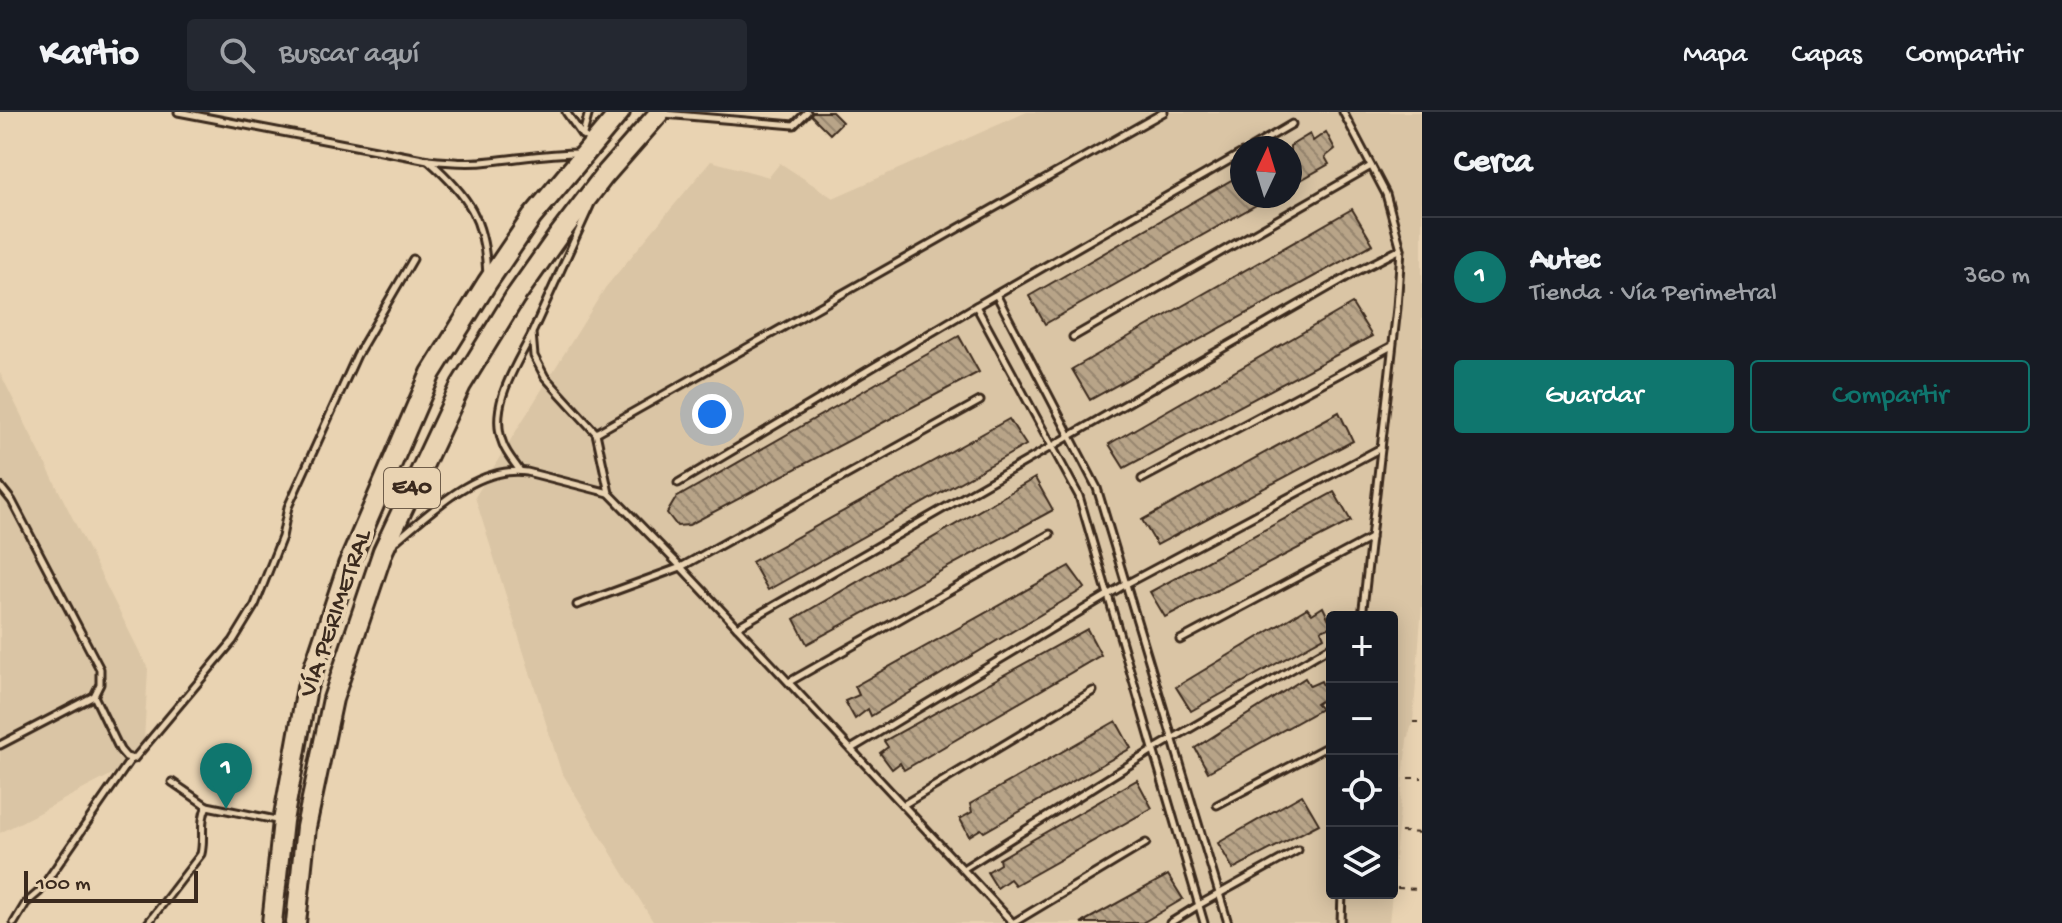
<!DOCTYPE html>
<html lang="es">
<head>
<meta charset="utf-8">
<style>
	body { margin:0; font-family:"Gochi Hand",sans-serif; background:#242831; color:#f1f3f6 }
	.controls { position:absolute; right:24px; bottom:24px; display:grid; overflow:hidden; border-radius:8px; box-shadow:0 4px 20px #0003 }
	.controls button { width:72px; height:72px; display:grid; place-items:center; padding:0; border:0; border-bottom:2px solid #363941; background:#171b24; color:#f1f3f6; font:40px sans-serif }
	.compass { position:absolute; left:1230px; top:24px; width:72px; height:72px; border-radius:50%; background:#171b24; box-shadow:0 4px 20px #0003; rotate:4deg }
	.scale { position:absolute; left:24px; bottom:20px; width:174px; box-sizing:border-box; padding-left:8px; border:4px solid #3b2a1e; border-top:0; font-size:22px; line-height:28px; white-space:nowrap; color:#3b2a1e; -webkit-text-stroke:6px #e9d3b2; paint-order:stroke }
	.you { position:absolute; left:712px; top:302px; width:28px; height:28px; margin:-20px; border:6px solid #fff; border-radius:50%; background:#1a73e8; box-shadow:0 0 0 12px #1a73e833 }
	.badge { display:grid; place-items:center; width:52px; height:52px; border-radius:50%; background:#0f766e; color:#fff; font-size:26px; font-weight:700 }
	.pin { position:absolute; translate:-50% -66px; filter:drop-shadow(0 2px 4px #0008) }
	.pin::after { content:''; position:absolute; top:42px; width:28px; height:24px; background:inherit; clip-path:polygon(0 0,100% 0,50% 100%) }
	.list { margin:0; padding:0; list-style:none }
	h2 { display:flex; justify-content:space-between; align-items:center; height:104px; margin:0; padding:0 32px; font-size:34px }
	h2 small { font-size:26px; font-weight:400; color:#9ea1a6 }
	.list li { display:grid; grid-template-columns:52px 1fr auto; gap:24px; align-items:center; box-sizing:border-box; height:120px; padding:0 32px; border-top:2px solid #363941 }
	.list b { display:block; font-size:30px; white-space:nowrap }
	.list p { margin:0; font-size:26px; white-space:nowrap; color:#9ea1a6 }
	.list em { font-size:26px; font-style:normal; color:#9ea1a6 }
	.actions { display:flex; gap:16px; padding:24px 32px }
	.actions a { flex:1; padding:18px 0; border:2px solid #0f766e; border-radius:8px; text-align:center; font-size:28px; color:#0f766e }
	.actions .main { background:#0f766e; color:#fff }
	.icon { flex:none; width:44px; height:44px; fill:none; stroke:currentColor; stroke-width:2; stroke-linecap:round; stroke-linejoin:round }
	.map { position:relative; flex:none; width:1422px; height:811px; overflow:hidden }
	header { display:flex; align-items:center; gap:48px; box-sizing:border-box; height:112px; padding:0 40px; background:#171b24; border-bottom:2px solid #363941 }
	header strong { font-size:38px }
	nav { display:flex; gap:44px; margin-inline-start:auto; font-size:28px }
	.search { width:560px; height:72px; background:#242831; display:flex; align-items:center; gap:20px; box-sizing:border-box; padding:0 28px; border-radius:8px; color:#9ea1a6; font-size:30px }
	main { display:flex }
	aside { flex:1; background:#171b24 }
	.map>svg:first-child { display:block }
</style>
</head>
<body>
<header>
<strong>Kartio</strong>
<div class="search"><svg class="icon" aria-label="search" viewBox="0 0 24 24"><circle cx="10" cy="10" r="6"/><path d="M15 15l6 6"/></svg>Buscar aquí</div>
<nav><a>Mapa</a><a>Capas</a><a>Compartir</a></nav>
</header>
<main>
<div class="map">
<svg width="1422" height="811" viewBox="0 0 1422 811">
	<defs>
		<pattern id="building-back-hatch" width="6" height="6" patternUnits="userSpaceOnUse" patternTransform="scale(2)"><rect width="6" height="6" fill="#b8a488"/><path d="M-1 5l2 2M0 0l6 6M5-1l2 2" fill="none" stroke="#97866f"/></pattern>
	</defs>
	<rect width="100%" height="100%" fill="#e9d3b2"/>
	<filter id="ink" filterUnits="userSpaceOnUse"><feTurbulence type="fractalNoise" baseFrequency=".0125" numOctaves="2"/><feDisplacementMap in="SourceGraphic" scale="16" xChannelSelector="R" yChannelSelector="G"/><feConvolveMatrix kernelMatrix="1 2 1 2 8 2 1 2 1" color-interpolation-filters="sRGB"/></filter>
	<g filter="url(#ink)">
		<g fill="#dac5a5" fill-rule="evenodd">
			<path d="M1027 0H1422V493L1413 610 1407 627 1392 777V505H1332V781H1392L1389 811H654L561 659 475 385 605 176 711 49 769 65 780 51 833 86ZM1242 36H1290V84H1242Z"/>
			<path d="M0 261 148 557 143 646 0 721Z"/>
		</g>
		<g fill="url(#building-back-hatch)" stroke="#3b2a1e" stroke-width="2">
			<path d="M812 0H832L842 10 830 22 811 3Z"/>
			<path d="M1326 20 1335 37 1325 45 1329 52 1290 74V34L1310 22 1313 29Z"/>
			<path d="M1242 62V84H1272L1045 212 1029 184Z"/>
			<path d="M1352 97 1373 132 1090 288 1072 257Z"/>
			<path d="M1352 192 1372 224 1124 356 1109 332Z"/>
			<path d="M959 224 979 260 689 413 677 414 667 401 676 386Z"/>
			<path d="M1339 300 1353 329 1157 433 1142 408Z"/>
			<path d="M1009 307 1026 333 768 478 752 450Z"/>
			<path d="M1035 366 1053 398 807 532 794 507Z"/>
			<path d="M1334 380 1351 409 1165 505 1150 480Z"/>
			<path d="M1069 454 1085 476 871 604 868 597 855 607 845 589 859 583 855 574Z"/>
			<path d="M1323 495 1332 514 1321 518 1324 525 1191 599 1176 575 1307 496 1312 502Z"/>
			<path d="M1087 517 1101 543 904 658 900 651 892 657 880 641 888 635 884 629Z"/>
			<path d="M1305 566 1310 574 1321 569 1328 584 1316 592 1321 597 1208 660 1195 636Z"/>
			<path d="M1116 609 1131 636 984 720 981 717 969 724 960 707 972 700 970 692Z"/>
			<path d="M1137 668 1152 696 1015 773 1010 767 997 776 987 760 1000 752 999 747Z"/>
			<path d="M1302 683 1319 712 1233 757 1218 731Z"/>
			<path d="M1168 763 1183 787 1142 811H1081Z"/>
		</g>
		<g fill="none" stroke-linecap="round" stroke-linejoin="round">
			<defs>
				<g id="lane">
					<path d="M178 0 428 48C449 50 470 52 491 49 521 46 550 41 580 41"/>
					<path d="M566 0 582 23 590 28"/>
					<path d="M1343 0 1386 82 1401 137 1397 196 1362 505"/>
					<path d="M664 2 794 13 807 0"/>
					<path d="M583 22 589 0"/>
					<path d="M1251 36 1292 12"/>
					<path d="M428 48C469 84 485 108 487 163"/>
					<path d="M590 94 532 221 534 244 545 265 596 321 609 381 681 455 1013 811"/>
					<path d="M997 184 1097 376 1228 811"/>
					<path d="M976 194 1079 384 1204 811"/>
					<path d="M1073 225 1371 54"/>
					<path d="M596 321 1164 0"/>
					<path d="M520 359C514 350 506 341 503 332 488 295 515 255 531 224"/>
					<path d="M1142 367 1392 234"/>
					<path d="M678 371 976 194 1242 41"/>
					<path d="M0 374 12 389 100 557V572L94 584 0 633"/>
					<path d="M397 428C432 399 477 353 527 360L609 381"/>
					<path d="M577 493 681 455 980 289"/>
					<path d="M737 515 1354 161 1401 137"/>
					<path d="M1180 528 1371 426"/>
					<path d="M789 570 1050 422"/>
					<path d="M94 584 120 638 126 645 134 647 233 529 255 493 282 425 288 395 318 329 357 243 413 147"/>
					<path d="M851 637 1126 472 1381 336"/>
					<path d="M172 670 207 694"/>
					<path d="M903 693 1093 579"/>
					<path d="M1217 693 1332 632"/>
					<path d="M963 757 1153 638 1332 534"/>
					<path d="M14 811 26 791 39 780 131 647"/>
					<path d="M148 811 201 742C205 726 199 709 207 694L281 709"/>
					<path d="M1013 811 1146 731"/>
					<path d="M1170 811 1199 793 1298 738"/>
					<path d="M1341 811 1342 781"/>
				</g>
				<g id="highway">
					<path d="M272 811 283 709 307 576 348 453 431 261 487 171 532 105 620 0"/>
					<path d="M296 811 306 715 333 587 383 439 461 273 515 185 558 124 604 64 660 0"/>
				</g>
			</defs>
			<use href="#lane" stroke="#3b2a1e" stroke-width="11"/>
			<use href="#highway" stroke="#3b2a1e" stroke-width="24"/>
			<g stroke="#3b2a1e" stroke-width="2" stroke-dasharray="6 6" stroke-linecap="butt">
				<path d="M1413 610H1422"/>
				<path d="M1408 666H1422"/>
				<path d="M1401 720 1422 721"/>
				<path d="M1397 776 1422 777"/>
			</g>
			<use href="#lane" stroke="#e9d3b2" stroke-width="5"/>
			<use href="#highway" stroke="#e9d3b2" stroke-width="18"/>
		</g>
	</g>
	<g text-anchor="middle" dominant-baseline="central" stroke-width="8" stroke-linejoin="round" paint-order="stroke">
		<rect fill="#e9d3b2" stroke="#6f5d4a" stroke-width="2" x="384" y="356" width="56" height="40" rx="6"/>
		<g font-size="24" font-weight="bold" fill="#3b2a1e">
			<text x="412" y="376">E40</text>
		</g>
		<g font-size="26" fill="#3b2a1e" stroke="#e9d3b2">
			<text transform="translate(337 502) rotate(-71)">VÍA PERIMETRAL</text>
		</g>
	</g>
</svg>
<div class="controls">
<button>+</button>
<button>−</button>
<button><svg class="icon" aria-label="locate" viewBox="0 0 24 24"><circle cx="12" cy="12" r="6"/><path d="M12 2v4M12 18v4M2 12h4M18 12h4"/></svg></button>
<button><svg class="icon" aria-label="layers" viewBox="0 0 24 24"><path d="M12 4l9 5-9 5-9-5zM3 14l9 5 9-5"/></svg></button>
</div>
<svg class="compass" viewBox="-18 -18 36 36"><path d="M0-13l5 13h-10z" fill="#e53935"/><path d="M0 13l5-13h-10z" fill="#9ea1a6"/></svg>
<div class="scale">100 m</div>
<div class="you"></div>
<div class="pin badge" style="left:226px;top:697px">1</div>
</div>
<aside>
<h2>Cerca<small></small></h2>
<ul class="list">
<li><span class="badge">1</span><div><b>Autec</b><p>Tienda · Vía Perimetral</p></div><em>360 m</em></li>
</ul>
<div class="actions"><a class="main">Guardar</a><a>Compartir</a></div>
</aside>
</main>
</body>
</html>
